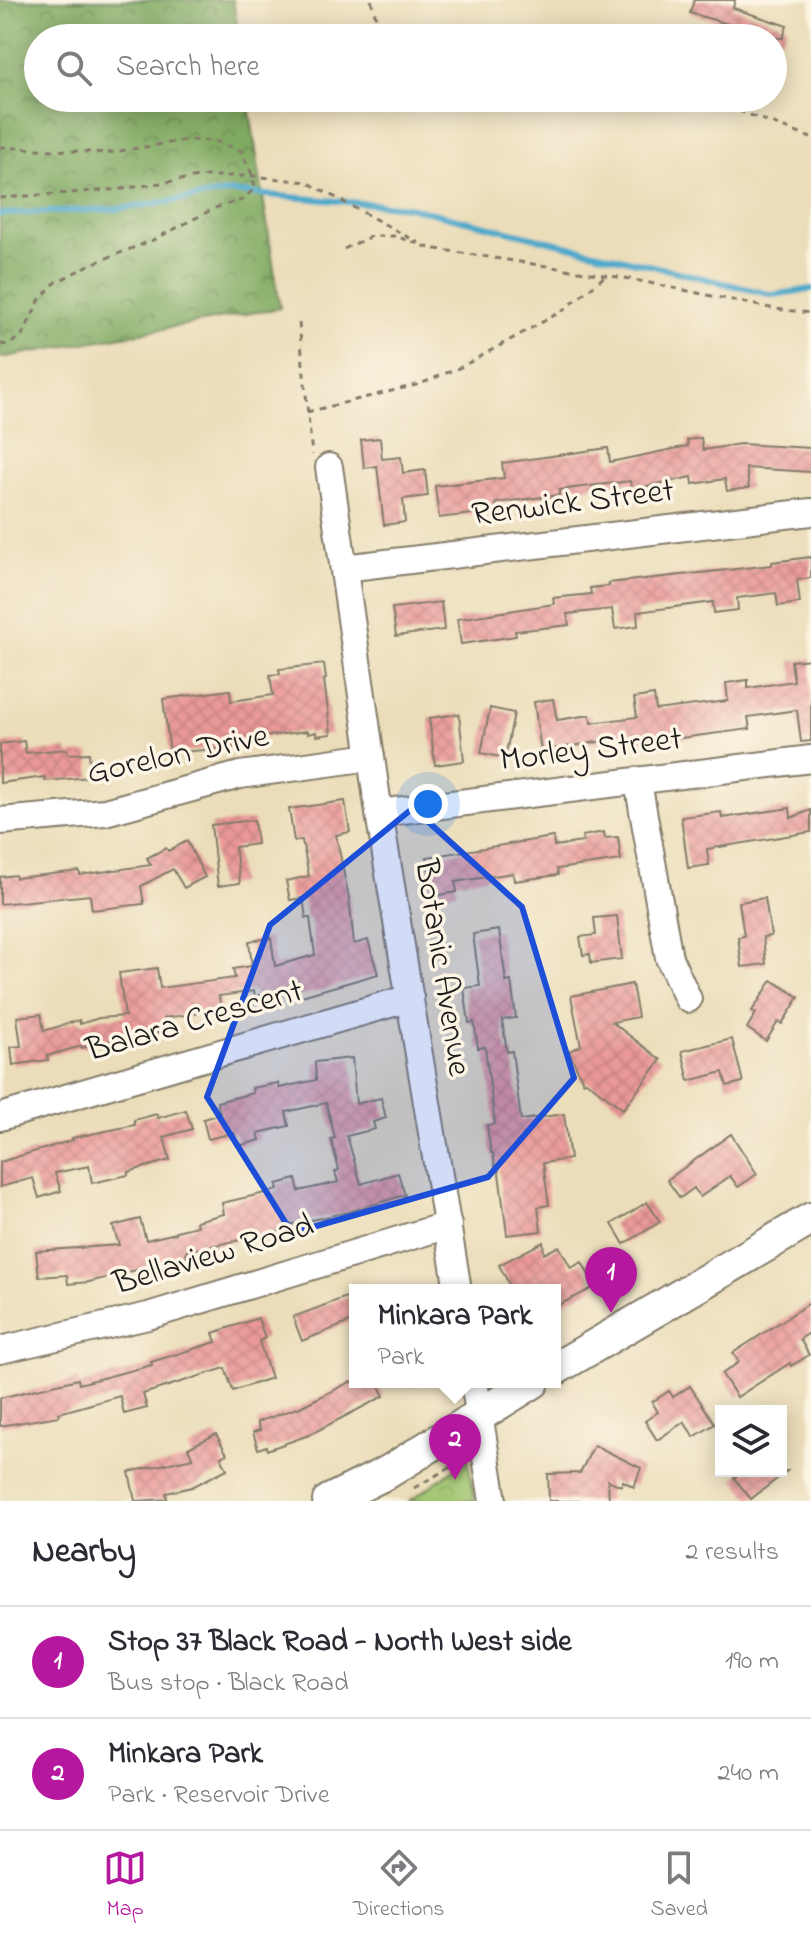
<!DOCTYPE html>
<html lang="en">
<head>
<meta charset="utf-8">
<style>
	body { margin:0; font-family:"Indie Flower",sans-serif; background:#f2f2f3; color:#2b2b33 }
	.controls { position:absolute; right:24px; bottom:24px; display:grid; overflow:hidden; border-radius:0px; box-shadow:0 4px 20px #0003 }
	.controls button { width:72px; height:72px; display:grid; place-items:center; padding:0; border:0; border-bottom:2px solid #e1e1e2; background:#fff; color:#2b2b33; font:40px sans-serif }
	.you { position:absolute; left:428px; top:804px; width:28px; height:28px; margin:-20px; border:6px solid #fff; border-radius:50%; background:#1a73e8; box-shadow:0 0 0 12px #1a73e833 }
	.badge { display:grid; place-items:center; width:52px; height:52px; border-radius:50%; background:#b5179e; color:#fff; font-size:26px; font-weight:700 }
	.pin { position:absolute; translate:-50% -66px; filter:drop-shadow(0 2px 4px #0008) }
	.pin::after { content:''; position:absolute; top:42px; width:28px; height:24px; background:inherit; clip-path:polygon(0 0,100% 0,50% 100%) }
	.popup { position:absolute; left:349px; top:1284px; width:212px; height:104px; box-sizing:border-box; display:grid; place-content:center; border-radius:0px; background:#fff; filter:drop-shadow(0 2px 6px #0005); font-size:26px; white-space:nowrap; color:#7c7c81 }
	.popup b { font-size:30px; color:#2b2b33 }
	.popup::after { content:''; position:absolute; left:50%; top:100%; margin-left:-16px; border:16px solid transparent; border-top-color:#fff }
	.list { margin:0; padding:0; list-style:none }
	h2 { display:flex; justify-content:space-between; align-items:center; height:104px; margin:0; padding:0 32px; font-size:34px }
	h2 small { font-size:26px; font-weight:400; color:#7c7c81 }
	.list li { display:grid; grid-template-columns:52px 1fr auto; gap:24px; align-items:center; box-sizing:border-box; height:112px; padding:0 32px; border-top:2px solid #e1e1e2 }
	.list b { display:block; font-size:30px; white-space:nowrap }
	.list p { margin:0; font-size:26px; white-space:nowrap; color:#7c7c81 }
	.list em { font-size:26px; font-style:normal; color:#7c7c81 }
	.icon { flex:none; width:44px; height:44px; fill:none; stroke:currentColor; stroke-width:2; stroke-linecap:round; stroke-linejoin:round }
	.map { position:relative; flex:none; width:811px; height:1501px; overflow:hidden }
	.search { position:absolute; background:#fff; box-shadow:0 4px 20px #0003; left:24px; right:24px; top:24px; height:88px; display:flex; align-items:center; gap:20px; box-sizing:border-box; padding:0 28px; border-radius:44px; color:#7c7c81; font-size:30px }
	.sheet { height:328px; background:#fff }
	nav { display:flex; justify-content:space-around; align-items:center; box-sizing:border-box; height:112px; border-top:2px solid #e1e1e2; background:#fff; font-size:22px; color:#7c7c81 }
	nav a { display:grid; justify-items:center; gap:4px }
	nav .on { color:#b5179e }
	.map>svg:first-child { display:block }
</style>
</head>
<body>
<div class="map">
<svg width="811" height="1501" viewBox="0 0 811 1501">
	<defs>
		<pattern id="forest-crowns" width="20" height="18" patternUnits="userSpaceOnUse" patternTransform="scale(2)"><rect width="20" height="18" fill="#80aa62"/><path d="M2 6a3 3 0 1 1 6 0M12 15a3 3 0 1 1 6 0" fill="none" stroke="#688a50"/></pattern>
		<pattern id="park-crowns" width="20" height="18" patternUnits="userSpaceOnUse" patternTransform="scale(2)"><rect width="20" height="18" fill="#a0c56f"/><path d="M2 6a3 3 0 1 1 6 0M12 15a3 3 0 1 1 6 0" fill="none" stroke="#89a960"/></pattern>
		<pattern id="building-cross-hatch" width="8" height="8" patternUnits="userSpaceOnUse" patternTransform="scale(2)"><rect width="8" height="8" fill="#ea9998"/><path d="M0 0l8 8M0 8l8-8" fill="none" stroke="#c88382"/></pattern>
	</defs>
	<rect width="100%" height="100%" fill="#fcf5e5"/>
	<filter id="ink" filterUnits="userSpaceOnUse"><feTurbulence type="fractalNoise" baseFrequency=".0125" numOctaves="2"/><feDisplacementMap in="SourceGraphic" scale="16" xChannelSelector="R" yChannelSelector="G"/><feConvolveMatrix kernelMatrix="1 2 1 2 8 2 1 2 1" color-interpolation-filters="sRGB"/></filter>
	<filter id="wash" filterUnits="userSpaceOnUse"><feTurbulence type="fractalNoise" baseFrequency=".006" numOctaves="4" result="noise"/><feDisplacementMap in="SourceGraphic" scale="32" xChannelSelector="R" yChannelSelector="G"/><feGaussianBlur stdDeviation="1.8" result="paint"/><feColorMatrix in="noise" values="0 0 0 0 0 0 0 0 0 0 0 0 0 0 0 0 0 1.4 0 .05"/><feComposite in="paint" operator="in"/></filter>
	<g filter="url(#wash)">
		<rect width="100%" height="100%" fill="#ebddb9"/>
		<path fill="url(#forest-crowns)" stroke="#4e633f" stroke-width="2" d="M0 0H233L239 38H38V98H248L280 308 0 358Z"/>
		<path fill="url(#park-crowns)" stroke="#5e7046" stroke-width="2" d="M468 1459 475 1501H410Z"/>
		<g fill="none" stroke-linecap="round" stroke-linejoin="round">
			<path stroke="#4da8cb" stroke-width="6" d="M0 214 118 209 232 192 408 207 773 295 811 289"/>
		</g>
		<g id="blocks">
			<g fill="url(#building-cross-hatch)">
				<path d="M694 0H735L733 8 787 26 783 38H731L735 26 690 13Z"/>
				<path d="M380 438 382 459 401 457 403 473 425 470 428 496 403 499 405 522 384 525 377 466 364 468 361 440Z"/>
				<path d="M701 438 703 450 740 444 811 448V472L746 468 749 488 727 491 725 479 693 484 692 477 632 489 630 481 559 490V495L496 503 497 511 439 518 435 486 504 478 502 463 608 448 610 462 688 446 687 440Z"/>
				<path d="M811 557V578L797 580 800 603 778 606 776 593 737 598 738 610 714 613 713 602 637 612 638 626 615 629 612 609 567 614 569 625 515 631 516 636 461 644 457 619 554 604 553 598 591 594 590 588 609 586V583L772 565V562Z"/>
				<path d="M441 602 444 630 396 636 392 608Z"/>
				<path d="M811 659V741L801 742 797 710 748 717 750 729 604 748V741L541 751 534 702 553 699 557 720 590 715 591 723 637 717 634 698 654 695 656 710 728 701 726 683 748 680V688L794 681 791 661Z"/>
				<path d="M324 664 326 679 324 680 331 734 316 736V732L308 734V731L261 737 262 745 170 753 163 699 230 690 231 701 273 695 270 675 280 674 279 669Z"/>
				<path d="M490 708 514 713 505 758 481 753Z"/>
				<path d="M459 714 464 761 435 765 429 718Z"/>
				<path d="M24 741 26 753 67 749 68 754 89 753 91 777 45 781V777L0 783V744Z"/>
				<path d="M345 801 350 832 336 835 349 898 354 944 368 940 378 974 298 997 296 990 255 996 254 991 219 996 221 1010 164 1018 166 1032 112 1040 82 1048 81 1046 47 1056 48 1060 13 1065 11 1047 21 1046 17 1017 41 1014 44 1031 79 1020 80 1024 99 1018 125 1016 119 973 157 968 160 988 235 978 233 969 252 966 249 941 271 938 275 966 315 955 310 918H306L303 898 290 900 286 881 309 876 302 840 294 841 289 809Z"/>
				<path d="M790 808 791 818 811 810V832L707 849 709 865 688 868 681 817 721 812 722 818Z"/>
				<path d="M254 820 257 844 235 847 240 883 218 886 211 825Z"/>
				<path d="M604 832 605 838 618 837 621 860 557 869 558 875 514 881 513 873 455 882 457 892 433 896 427 857 553 837 554 846 583 842 582 836Z"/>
				<path d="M187 841 205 877 184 888 173 869 141 886 144 904 92 910 90 895 0 904V877L15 875 16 878 79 871 80 875 151 865 147 858 166 848 168 851Z"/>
				<path d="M765 898 771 936 763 937 766 964 742 967 738 937 744 936 739 902Z"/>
				<path d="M617 916 622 959 591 963 590 954 583 955 580 937 596 935 594 918Z"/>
				<path d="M499 930 506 982 511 981 516 1018 502 1020 507 1052 512 1051 521 1120 564 1114 570 1159 543 1163 549 1205 538 1207 541 1231 507 1235 498 1165 495 1166 493 1153H491L487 1125 495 1124 485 1047 478 1048 474 1022 469 1023 464 988 480 986 473 934Z"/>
				<path d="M772 980 799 997 782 1024 778 1022 766 1041 747 1028 756 1013 752 1011Z"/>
				<path d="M632 984 638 1017 612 1022 661 1060 623 1109 586 1081 583 1082 569 1051 581 1046 571 996Z"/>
				<path d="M732 1039 743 1082 727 1086 723 1072 689 1081 682 1051Z"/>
				<path d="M352 1058 356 1104 381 1098 386 1118 373 1122 375 1129 347 1136 361 1184 398 1173 405 1195 348 1212 284 1226 285 1231 186 1251 187 1257 89 1282 68 1284 67 1275 39 1277 36 1251 119 1245 113 1226 140 1219 146 1240 176 1233V1231L197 1226 196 1221 224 1214 222 1203 278 1190 277 1184 296 1179 299 1191 338 1182 335 1172 339 1170 331 1139 335 1138 326 1103 286 1112 289 1126 258 1133 260 1140 238 1146 234 1133 208 1139 203 1119 220 1114 217 1102 253 1093 252 1088 278 1083 279 1088 316 1080 315 1062Z"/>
				<path d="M186 1110 192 1129 164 1137 170 1160 128 1172V1175L92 1183 89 1166 55 1173 61 1191 39 1198 33 1178 0 1187V1162L73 1140 72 1138 135 1125 134 1120 157 1114 158 1118Z"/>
				<path d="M731 1134 757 1174 738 1187 730 1176 700 1197 694 1188 680 1198 667 1180Z"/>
				<path d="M647 1202 660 1222 624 1244 612 1224Z"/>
				<path d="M543 1242 544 1254 559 1246 571 1268 582 1262 595 1287 555 1307V1290H512L499 1265Z"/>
				<path d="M349 1296 355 1310V1320L302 1341 293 1317Z"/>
				<path d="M811 1302V1332L800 1339 809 1355 791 1366 790 1363 737 1397 722 1374 739 1362 733 1353Z"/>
				<path d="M258 1318 265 1338 259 1341 271 1378 233 1391 225 1368 143 1394 147 1408 124 1414 120 1396 59 1413V1416L0 1426V1398L78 1379 79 1384 152 1365 151 1362 216 1342 213 1333Z"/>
				<path d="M350 1382H377L384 1396 309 1435 267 1450 266 1446 258 1449 253 1432 260 1430 257 1422 300 1407Z"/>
				<path d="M690 1386 715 1424 694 1437 684 1422 657 1440 645 1421 658 1412 652 1402 669 1391 673 1397Z"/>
				<path d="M216 1434 227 1454 221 1457 227 1469 192 1487 166 1493 167 1499 135 1501 129 1472 193 1458 188 1448Z"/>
				<path d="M594 1445 641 1468 634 1487 623 1481 621 1486 608 1480 609 1501H549L548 1474 580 1473Z"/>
				<path d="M743 1471H787L751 1499 734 1478Z"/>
			</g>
		</g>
	</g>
	<g filter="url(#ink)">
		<use href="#blocks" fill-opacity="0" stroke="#847c6a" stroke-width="2"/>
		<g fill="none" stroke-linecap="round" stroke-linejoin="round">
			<defs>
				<g id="minor">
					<path d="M329 467 379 813 458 1290"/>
					<path d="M344 568 811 512"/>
					<path d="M638 782 669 958 688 999"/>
					<path d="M379 813 811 759"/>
					<path d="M0 821 105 812 240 775 371 757"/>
					<path d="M0 1117 410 998"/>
					<path d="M0 1350 148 1316 448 1225"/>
					<path d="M474 1382 493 1501"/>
				</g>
				<g id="major">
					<path d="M555 1369 811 1219"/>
					<path d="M329 1501 388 1472 533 1382"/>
				</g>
			</defs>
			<use href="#minor" stroke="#847c6a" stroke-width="30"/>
			<use href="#major" stroke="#847c6a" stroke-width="36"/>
			<g stroke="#847c6a" stroke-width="3" stroke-dasharray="6 6" stroke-linecap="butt">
				<path d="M371 0 382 38"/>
				<path d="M469 98H475"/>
				<path d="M705 98 811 138"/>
				<path d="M0 147 108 153 187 140 215 141 241 151 253 176 255 188 242 200 215 208 151 241 89 265 55 283 40 299 23 334 9 345 0 344"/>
				<path d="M0 198 122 189 205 176H253L307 182 419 243"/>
				<path d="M344 249 372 236H395L430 248 630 279 775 309 811 313"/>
				<path d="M299 323 312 455"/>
				<path d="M307 412 420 384 461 367 564 310 605 276"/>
				<path d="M414 1488 463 1460"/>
			</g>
			<use href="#minor" stroke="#fff" stroke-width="26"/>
			<use href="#major" stroke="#fff" stroke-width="32"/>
		</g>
	</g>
	<path fill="#1d4ed8" fill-opacity="0.2" stroke="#1d4ed8" stroke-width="6" stroke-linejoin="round" d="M413 808 522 907 574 1078 488 1177 292 1233 207 1097 270 925Z"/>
	<g text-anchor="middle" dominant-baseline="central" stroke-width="7" stroke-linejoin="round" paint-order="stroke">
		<g font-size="34" fill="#1c1c1c" stroke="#fcf5e5">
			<text transform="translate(573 504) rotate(-7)">Renwick Street</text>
			<text transform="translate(591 751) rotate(-7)">Morley Street</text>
			<text transform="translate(178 756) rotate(-12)">Gorelon Drive</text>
			<text transform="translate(441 968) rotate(81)">Botanic Avenue</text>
			<text transform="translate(195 1022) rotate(-16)">Balara Crescent</text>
			<text transform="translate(214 1256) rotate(-17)">Bellaview Road</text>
		</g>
	</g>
</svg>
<div class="controls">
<button><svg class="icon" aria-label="layers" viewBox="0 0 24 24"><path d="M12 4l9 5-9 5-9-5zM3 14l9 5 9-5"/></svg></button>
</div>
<div class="you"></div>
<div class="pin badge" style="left:611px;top:1313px">1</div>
<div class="pin badge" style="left:455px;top:1480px">2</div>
<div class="popup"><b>Minkara Park</b>Park</div>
<div class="search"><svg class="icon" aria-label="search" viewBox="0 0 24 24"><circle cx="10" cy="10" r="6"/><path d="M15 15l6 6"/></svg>Search here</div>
</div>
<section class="sheet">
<h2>Nearby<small>2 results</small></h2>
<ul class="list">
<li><span class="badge">1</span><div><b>Stop 37 Black Road - North West side</b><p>Bus stop · Black Road</p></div><em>190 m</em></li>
<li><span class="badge">2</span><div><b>Minkara Park</b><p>Park · Reservoir Drive</p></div><em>240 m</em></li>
</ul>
</section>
<nav>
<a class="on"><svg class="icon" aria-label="map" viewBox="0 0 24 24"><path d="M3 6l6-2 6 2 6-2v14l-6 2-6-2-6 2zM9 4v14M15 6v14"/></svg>Map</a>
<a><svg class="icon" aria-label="directions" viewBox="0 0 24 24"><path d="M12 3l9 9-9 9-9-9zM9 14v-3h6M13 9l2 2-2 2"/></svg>Directions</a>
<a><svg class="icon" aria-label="saved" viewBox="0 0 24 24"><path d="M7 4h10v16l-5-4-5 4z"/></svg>Saved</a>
</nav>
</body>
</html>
